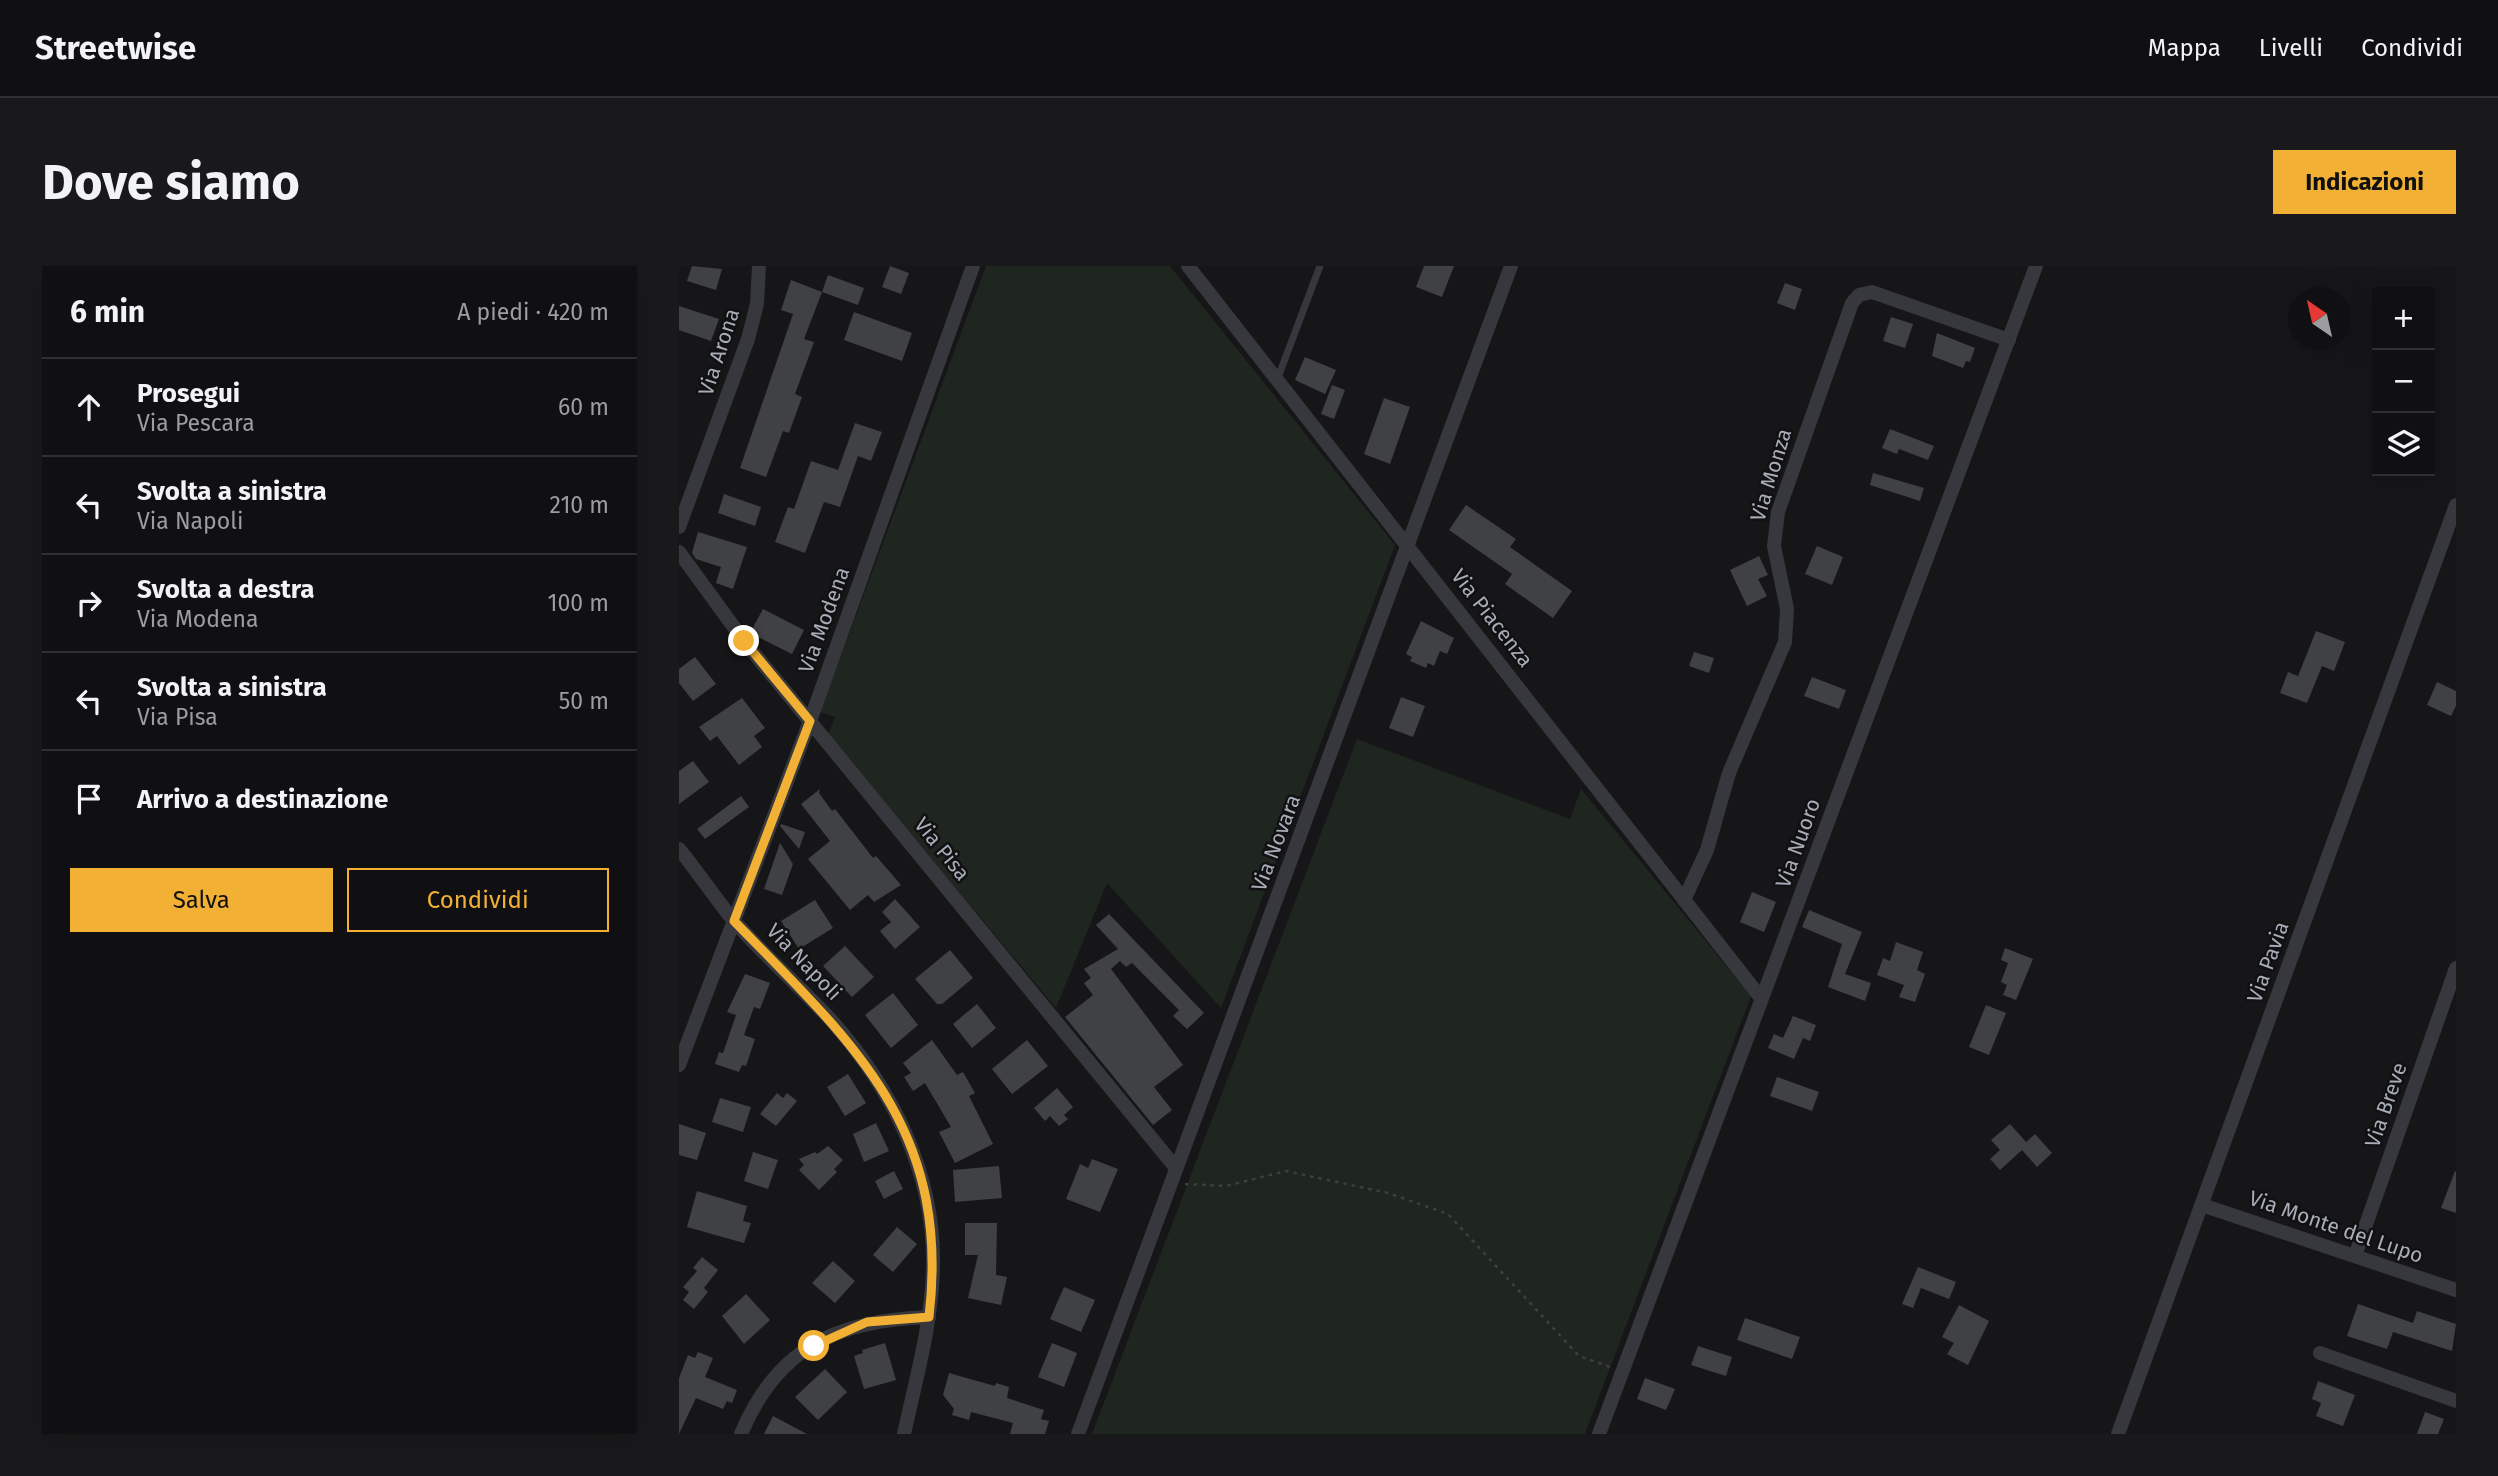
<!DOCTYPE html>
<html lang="it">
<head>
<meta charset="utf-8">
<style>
	body { margin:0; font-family:"Fira Sans",sans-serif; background:#19191b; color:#f1f3f6 }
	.controls { position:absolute; right:21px; top:21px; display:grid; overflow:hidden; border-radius:0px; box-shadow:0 7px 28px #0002 }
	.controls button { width:63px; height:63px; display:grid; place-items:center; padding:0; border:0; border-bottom:2px solid #303032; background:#101012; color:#f1f3f6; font:35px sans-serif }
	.compass { position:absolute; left:1609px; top:21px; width:63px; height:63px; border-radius:50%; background:#101012; box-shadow:0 7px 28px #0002; rotate:326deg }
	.stop { position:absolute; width:21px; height:21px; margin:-16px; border:5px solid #f2b134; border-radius:50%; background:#fff }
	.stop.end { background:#f2b134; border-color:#fff; box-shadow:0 2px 7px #0008 }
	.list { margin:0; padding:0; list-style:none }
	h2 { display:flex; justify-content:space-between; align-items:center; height:91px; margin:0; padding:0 28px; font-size:30px }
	h2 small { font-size:23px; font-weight:400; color:#9c9d9f }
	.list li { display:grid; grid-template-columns:46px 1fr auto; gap:21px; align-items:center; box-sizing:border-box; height:98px; padding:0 28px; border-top:2px solid #303032 }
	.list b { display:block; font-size:26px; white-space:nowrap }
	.list p { margin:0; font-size:23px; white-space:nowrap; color:#9c9d9f }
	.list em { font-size:23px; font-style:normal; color:#9c9d9f }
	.actions { display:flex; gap:14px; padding:21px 28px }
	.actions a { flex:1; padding:16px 0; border:2px solid #f2b134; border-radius:0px; text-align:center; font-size:24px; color:#f2b134 }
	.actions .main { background:#f2b134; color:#111 }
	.icon { flex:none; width:38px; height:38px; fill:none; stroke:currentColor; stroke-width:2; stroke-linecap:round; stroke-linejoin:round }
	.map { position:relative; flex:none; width:1777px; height:1168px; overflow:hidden; border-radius:0px }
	header { display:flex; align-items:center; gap:42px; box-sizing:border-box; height:98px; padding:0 35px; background:#101012; border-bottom:2px solid #303032 }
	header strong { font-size:33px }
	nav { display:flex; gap:38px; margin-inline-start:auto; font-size:24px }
	.intro { display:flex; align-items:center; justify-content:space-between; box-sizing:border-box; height:168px; padding:0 42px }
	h1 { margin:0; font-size:49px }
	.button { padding:18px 32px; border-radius:0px; background:#f2b134; color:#111; font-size:24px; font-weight:700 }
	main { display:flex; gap:42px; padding:0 42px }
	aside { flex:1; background:#101012; border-radius:0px; box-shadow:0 7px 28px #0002 }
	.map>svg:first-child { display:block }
</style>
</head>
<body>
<header>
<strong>Streetwise</strong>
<nav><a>Mappa</a><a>Livelli</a><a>Condividi</a></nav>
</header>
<div class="intro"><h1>Dove siamo</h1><a class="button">Indicazioni</a></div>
<main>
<aside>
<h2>6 min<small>A piedi · 420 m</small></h2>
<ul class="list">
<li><svg class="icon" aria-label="ahead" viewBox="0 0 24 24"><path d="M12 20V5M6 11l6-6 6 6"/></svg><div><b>Prosegui</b><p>Via Pescara</p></div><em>60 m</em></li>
<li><svg class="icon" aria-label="left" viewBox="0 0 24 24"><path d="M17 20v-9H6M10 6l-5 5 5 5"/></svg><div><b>Svolta a sinistra</b><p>Via Napoli</p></div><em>210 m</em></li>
<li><svg class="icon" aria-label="right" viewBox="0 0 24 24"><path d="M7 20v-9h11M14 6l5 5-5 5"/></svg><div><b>Svolta a destra</b><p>Via Modena</p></div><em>100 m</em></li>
<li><svg class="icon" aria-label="left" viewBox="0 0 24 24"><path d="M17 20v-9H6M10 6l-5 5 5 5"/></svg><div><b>Svolta a sinistra</b><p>Via Pisa</p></div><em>50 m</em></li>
<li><svg class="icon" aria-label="arrive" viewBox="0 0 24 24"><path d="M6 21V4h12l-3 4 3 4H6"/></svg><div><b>Arrivo a destinazione</b></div></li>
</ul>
<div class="actions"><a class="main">Salva</a><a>Condividi</a></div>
</aside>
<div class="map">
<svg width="1777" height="1168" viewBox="0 0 1777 1168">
	<rect width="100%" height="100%" fill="#161618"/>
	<g fill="#1e261f">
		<path d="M307 0H491L716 279 542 742 428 617 377 742 149 469 156 451 141 446Z"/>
		<path d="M678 473 891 553 902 523 1072 730 906 1168H413Z"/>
	</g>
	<g fill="#404145">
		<path d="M13 0 43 3 37 24 8 15Z"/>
		<path d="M211 0 230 7 222 28 203 21Z"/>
		<path d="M745 0H775L763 31 737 21Z"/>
		<path d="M149 9 185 22 179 39 143 26Z"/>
		<path d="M112 14 143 26 125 73 135 76 116 128 123 131 110 167 104 165 87 211 61 202 114 48 102 44Z"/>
		<path d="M1106 17 1123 23 1116 44 1098 37Z"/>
		<path d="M0 40 40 53 32 75 0 64Z"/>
		<path d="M175 46 233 67 223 95 165 74Z"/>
		<path d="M1212 51 1234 58 1226 82 1204 75Z"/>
		<path d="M1258 67 1296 82 1291 96 1287 95 1284 102 1253 90Z"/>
		<path d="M626 91 657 104 646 128 616 114Z"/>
		<path d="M653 119 666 124 655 153 642 148Z"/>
		<path d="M705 132 731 141 711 198 685 188Z"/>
		<path d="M176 157 203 166 192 195 179 190 161 241 145 236 126 287 96 276 109 241 115 243 132 195 159 204Z"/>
		<path d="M1211 163 1255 180 1249 194 1220 183 1218 188 1203 182Z"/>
		<path d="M1194 207 1245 222 1241 235 1191 219Z"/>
		<path d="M45 228 82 241 76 260 39 247Z"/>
		<path d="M787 239 837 273 831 281 893 325 874 352 826 318 833 308 770 264Z"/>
		<path d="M19 266 68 281 54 323 37 317 42 301 17 293 13 287Z"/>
		<path d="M1138 280 1164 291 1153 319 1126 308Z"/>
		<path d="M1080 290 1089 309 1079 313 1088 330 1068 340 1051 304Z"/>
		<path d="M84 343 125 364 113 388 71 367Z"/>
		<path d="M742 355 775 372 768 388 761 385 755 400 749 397 747 402 731 395 733 391 727 388Z"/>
		<path d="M1637 365 1666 376 1655 405 1643 400 1628 437 1601 427 1609 406 1619 410Z"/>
		<path d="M1015 386 1035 392 1030 407 1010 400Z"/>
		<path d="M16 391 37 418 14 435 0 417V403Z"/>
		<path d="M1133 411 1167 424 1160 443 1125 430Z"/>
		<path d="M1758 416 1777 425V440L1772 450 1748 439Z"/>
		<path d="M722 431 746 440 734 471 710 462Z"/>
		<path d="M63 432 86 462 75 470 83 481 60 499 38 470 31 475 20 461Z"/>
		<path d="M14 495 30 516 0 538V505Z"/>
		<path d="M141 523 140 527 153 545 156 543 194 592 197 590 222 619 195 636 189 629 171 644 129 593 151 575 122 538Z"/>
		<path d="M62 530 70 541 26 573 18 563Z"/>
		<path d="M102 558 126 566 120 583 101 560Z"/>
		<path d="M101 577 114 598 103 629 85 623Z"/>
		<path d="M1073 626 1097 636 1085 666 1061 656Z"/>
		<path d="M216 633 241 661 216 683 201 665 212 656 203 646Z"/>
		<path d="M136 634 154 662 120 683 102 655Z"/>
		<path d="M1130 644 1183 666 1166 708 1192 717 1186 735 1149 721 1163 678 1123 661Z"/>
		<path d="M430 648 525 747 508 763 494 750 500 744 453 697 447 701 441 695 432 703 504 799 475 821 493 844 474 859 386 751 414 729 405 717 412 712 405 703 439 683 417 659Z"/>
		<path d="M1217 676 1244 686 1238 704 1246 708 1236 736 1220 731 1225 719 1198 709 1204 692 1211 695Z"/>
		<path d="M166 680 195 711 173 731 144 700Z"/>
		<path d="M1326 682 1354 693 1337 734 1324 729 1328 719 1322 716 1329 697 1322 694Z"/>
		<path d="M271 684 294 712 263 738H258L236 713Z"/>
		<path d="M66 708 91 717 81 743 75 741 65 769 76 773 67 800 63 799 60 806 36 798 40 786 44 787 57 749 48 746Z"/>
		<path d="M214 727 239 759 212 782 186 749Z"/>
		<path d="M298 738 317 762 293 782 274 758Z"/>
		<path d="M1307 739 1327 747 1310 789 1290 781Z"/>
		<path d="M1114 750 1137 759 1131 775 1124 772 1115 793 1089 782 1095 768 1104 772Z"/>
		<path d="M253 774 278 809 284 806 296 827 290 830 314 878 276 897 260 866 272 861 246 817 234 825 225 811 232 807 224 797Z"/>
		<path d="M348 774 369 800 333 828 313 803Z"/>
		<path d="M169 808 187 837 166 850 148 821Z"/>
		<path d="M1098 811 1140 826 1133 845 1091 830Z"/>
		<path d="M378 822 394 841 385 849 389 853 380 860 371 850 366 855 355 842Z"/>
		<path d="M98 827 104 832 108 827 118 835 97 860 81 848Z"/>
		<path d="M41 832 72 841 64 866 33 856Z"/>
		<path d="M197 857 210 885 185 896 174 868Z"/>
		<path d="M0 858 27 867 18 894 0 889Z"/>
		<path d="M1331 858 1347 876 1356 868 1373 887 1358 901 1343 884 1321 904 1311 893 1321 884 1312 874Z"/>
		<path d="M149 880 164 894 155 903 158 906 140 924 120 904 125 899 120 893 136 886 138 888Z"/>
		<path d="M74 886 99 894 89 923 65 915Z"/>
		<path d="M413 893 439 903 421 946 387 933 401 898 409 902Z"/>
		<path d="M320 900 323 932 276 936 274 904Z"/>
		<path d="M215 905 224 923 205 933 196 915Z"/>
		<path d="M1776 905 1777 906V947L1762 942Z"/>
		<path d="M18 925 68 940 64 955 72 957 65 977 8 961Z"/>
		<path d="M286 957H318L317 1009 328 1011 322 1039 289 1032 299 989H286Z"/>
		<path d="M218 961 238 978 214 1006 194 989Z"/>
		<path d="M23 991 39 1004 25 1022 29 1026 15 1043 4 1034 10 1026 4 1021 18 1005 14 1002Z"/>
		<path d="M154 995 176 1015 156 1037 133 1017Z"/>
		<path d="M1239 1001 1277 1016 1270 1033 1242 1022 1234 1042 1223 1038Z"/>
		<path d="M385 1021 416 1034 402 1066 371 1053Z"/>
		<path d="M67 1028 91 1054 65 1078 43 1050Z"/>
		<path d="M1679 1038 1734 1057 1738 1045 1777 1058 1773 1085 1714 1066 1708 1083 1668 1070Z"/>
		<path d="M1280 1039 1310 1055 1289 1099 1268 1088 1275 1077 1263 1071Z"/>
		<path d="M1066 1052 1121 1071 1113 1093 1058 1074Z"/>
		<path d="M206 1077 217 1114 185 1123 175 1090 184 1087 183 1084Z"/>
		<path d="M373 1077 398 1087 385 1121 359 1111Z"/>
		<path d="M1019 1080 1053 1091 1047 1110 1012 1099Z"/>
		<path d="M19 1086 34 1092 26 1111 58 1124 53 1137 48 1135 44 1143 17 1132 0 1168V1112L9 1089 16 1092Z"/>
		<path d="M146 1103 168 1126 139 1154 116 1131Z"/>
		<path d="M270 1107 316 1120 317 1117 330 1121 328 1132 365 1144 362 1153 370 1155 366 1168H331L334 1157 292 1146 290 1154 273 1149 275 1143 264 1129Z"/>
		<path d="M966 1112 996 1123 987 1144 958 1133Z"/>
		<path d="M1639 1115 1676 1129 1664 1160 1637 1150 1642 1137 1633 1133Z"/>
		<path d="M1746 1146 1765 1153 1759 1168H1738Z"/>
		<path d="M94 1150 128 1168H85Z"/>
	</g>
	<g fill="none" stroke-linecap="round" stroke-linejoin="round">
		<path stroke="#3d3f44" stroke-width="2.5" stroke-dasharray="3.5 5" stroke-linecap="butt" d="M506 918 547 920 607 905 709 927 769 948 900 1090 931 1101"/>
		<path stroke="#37383d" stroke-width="7" d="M598 114 641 0"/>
		<g stroke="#37383d" stroke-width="14">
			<path d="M509 0 1082 732"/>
			<path d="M0 261 69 73 78 38 80 0"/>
			<path d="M0 286 65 375 497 902"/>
			<path d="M0 583C19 606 36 632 55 655 85 689 120 720 151 753 213 822 256 907 254 1001 253 1057 237 1113 225 1168"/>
			<path d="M1005 634 1028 584 1050 507 1106 376 1108 343 1095 280 1099 246 1173 37 1180 29 1193 26 1330 74"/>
			<path d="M0 799 131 455 294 0"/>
			<path d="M1523 939 1777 1024"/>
			<path d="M1676 990 1777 702"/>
			<path d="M1641 1087 1777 1135"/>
			<path d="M62 1168C98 1081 159 1054 250 1051"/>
			<path d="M399 1168 832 0"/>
			<path d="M920 1168 1357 0"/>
			<path d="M1439 1168 1777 239"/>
		</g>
	</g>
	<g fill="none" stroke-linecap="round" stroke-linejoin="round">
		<path stroke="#f2b134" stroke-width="9" d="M65 375 131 455 55 655C176 779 272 863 250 1051L188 1056 135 1080"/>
	</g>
	<g text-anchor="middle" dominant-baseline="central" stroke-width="5" stroke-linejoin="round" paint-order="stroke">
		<g font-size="21" fill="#a8adb8" stroke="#111113">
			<text transform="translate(40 86) rotate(-72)">Via Arona</text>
			<text transform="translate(1092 209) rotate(-73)">Via Monza</text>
			<text transform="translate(813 352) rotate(52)">Via Piacenza</text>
			<text transform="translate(145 354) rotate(-70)">Via Modena</text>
			<text transform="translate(597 577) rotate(-69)">Via Novara</text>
			<text transform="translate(1119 577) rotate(-70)">Via Nuoro</text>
			<text transform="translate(263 583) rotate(51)">Via Pisa</text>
			<text transform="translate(125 696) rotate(46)">Via Napoli</text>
			<text transform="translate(1589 696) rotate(-70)">Via Pavia</text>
			<text transform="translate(1707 839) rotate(-71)">Via Breve</text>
			<text transform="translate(1657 961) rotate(19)">Via Monte del Lupo</text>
		</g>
	</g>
</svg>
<div class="controls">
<button>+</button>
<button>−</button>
<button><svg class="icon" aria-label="layers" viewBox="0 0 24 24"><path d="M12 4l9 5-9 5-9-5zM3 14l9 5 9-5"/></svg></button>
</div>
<svg class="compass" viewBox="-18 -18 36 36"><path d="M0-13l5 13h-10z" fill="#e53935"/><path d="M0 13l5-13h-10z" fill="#9c9d9f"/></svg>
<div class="stop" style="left:135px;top:1080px"></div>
<div class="stop end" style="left:65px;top:375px"></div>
</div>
</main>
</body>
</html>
